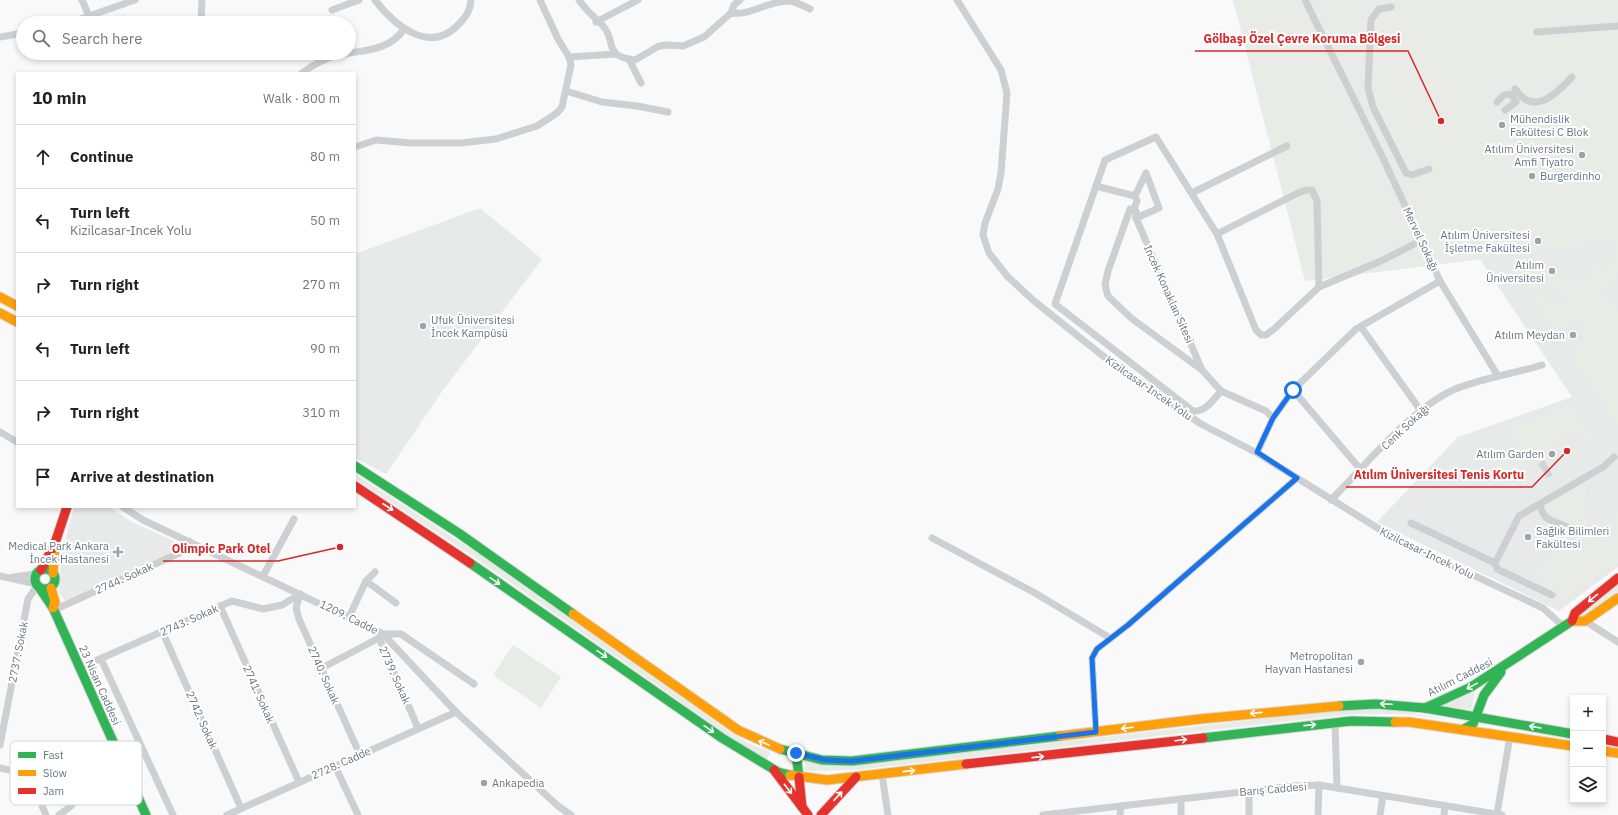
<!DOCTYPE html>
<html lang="en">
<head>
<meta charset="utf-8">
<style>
	body { margin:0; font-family:"IBM Plex Sans",sans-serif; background:#f6f6f6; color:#222 }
	.controls { position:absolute; right:12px; bottom:12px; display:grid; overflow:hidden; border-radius:0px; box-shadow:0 2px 6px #0003 }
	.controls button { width:36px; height:36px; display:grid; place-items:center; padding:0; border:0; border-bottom:1px solid #e0e0e0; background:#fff; color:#222; font:20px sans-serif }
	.stop { position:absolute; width:12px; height:12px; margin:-9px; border:3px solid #1a73e8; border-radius:50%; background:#fff }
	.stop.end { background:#1a73e8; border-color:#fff; box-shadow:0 1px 4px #0008 }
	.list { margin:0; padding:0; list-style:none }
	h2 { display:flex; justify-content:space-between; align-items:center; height:52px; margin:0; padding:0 16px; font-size:17px }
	h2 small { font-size:13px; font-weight:400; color:#767676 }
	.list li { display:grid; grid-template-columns:26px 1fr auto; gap:12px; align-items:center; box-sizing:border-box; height:64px; padding:0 16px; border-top:1px solid #e0e0e0 }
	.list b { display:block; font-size:15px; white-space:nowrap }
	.list p { margin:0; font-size:13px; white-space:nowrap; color:#767676 }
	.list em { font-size:13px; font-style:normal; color:#767676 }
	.icon { flex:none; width:22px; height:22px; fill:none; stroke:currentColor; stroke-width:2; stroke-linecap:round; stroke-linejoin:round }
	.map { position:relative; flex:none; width:1618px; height:815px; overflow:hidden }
	.search { position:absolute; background:#fff; box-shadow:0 2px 6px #0003; left:16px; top:16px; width:340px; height:44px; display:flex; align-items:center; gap:10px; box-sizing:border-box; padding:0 14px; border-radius:22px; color:#767676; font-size:15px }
	.panel { position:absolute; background:#fff; box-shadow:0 2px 6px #0003; left:16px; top:72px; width:340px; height:436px; border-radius:0px }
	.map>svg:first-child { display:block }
</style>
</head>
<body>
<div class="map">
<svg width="1618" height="815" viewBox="0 0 1618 815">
	<rect width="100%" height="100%" fill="#f9f9f9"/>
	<g fill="#e8e9e9">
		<path d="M1582 0 1618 2V567L1559 611 1377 522 1458 437 1572 397 1425 177Z"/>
		<path d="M480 208 542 259 441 393 386 474 355 458V254Z"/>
		<path d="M74 507H110L130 521 180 544 183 548 65 601 59 593 61 556Z"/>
	</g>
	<g fill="#e8ebe6">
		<path d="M1233 0H1618V273L1602 292 1618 310V429L1564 345 1574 348C1588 345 1589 330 1577 323H1568L1561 329V339L1533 298 1540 296 1548 298 1552 304 1558 305 1563 301 1564 295 1559 292 1527 291 1514 272 1513 258 1534 262 1537 273 1586 281 1590 264 1610 267 1613 243 1305 281Z"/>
		<path d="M1570 404 1597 442 1588 448 1578 431 1568 432 1566 439 1508 475 1491 469 1487 464 1516 447 1506 429Z"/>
		<path d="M355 474 477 553 730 732 748 743 770 752 767 760 725 733 471 555 355 479Z"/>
		<path d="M1586 488 1588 522 1564 534 1571 521 1543 510C1550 495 1570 491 1586 488Z"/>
		<path d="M1618 511V562L1564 601 1532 576 1544 561 1566 547 1573 536Z"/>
		<path d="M1618 585V591L1585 616 1582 617 1581 613Z"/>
		<path d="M513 645 561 677 541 708 493 675Z"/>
		<path d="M1475 692 1471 710 1440 706Z"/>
		<path d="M1362 709 1401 711 1450 720 1405 714H1352L856 770 805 771V761L1026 746 1311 713Z"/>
	</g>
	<path fill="#ced6d9" d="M1544 460 1553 475 1547 478 1538 464Z"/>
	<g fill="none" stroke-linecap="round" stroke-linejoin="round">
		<defs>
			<g id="fast">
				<path d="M355 466 460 534 573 614"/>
				<path d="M470 563 722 738 778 772 790 775"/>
				<circle cx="45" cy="579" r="10"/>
				<path d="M39 587 53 608 146 815"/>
				<path d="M1339 706 1376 704 1425 708 1573 734"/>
				<path d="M1425 708 1471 687 1572 621"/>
				<path d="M1464 729 1473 724 1484 695 1501 672"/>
				<path d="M1203 738 1351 721 1395 722"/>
				<path d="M780 749 822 760 852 761 1060 736"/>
				<path d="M796 753 799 777"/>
			</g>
			<g id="slow">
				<path d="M0 297 17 306"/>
				<path d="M0 313 17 322"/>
				<path d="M53 573 55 543"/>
				<path d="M51 588 55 602 53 608"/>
				<path d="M573 614 738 730 780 749"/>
				<path d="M1572 621H1585L1618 598"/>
				<path d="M1395 722H1409L1573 746"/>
				<path d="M1060 736 1200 719 1339 706"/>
				<path d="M1603 751 1618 753"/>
				<path d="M790 775 827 780 966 764"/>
			</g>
			<g id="jam">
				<path d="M355 486 470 563"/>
				<path d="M41 570 55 543 67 507"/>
				<path d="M1572 621 1575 613 1618 578"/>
				<path d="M1603 739 1618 742"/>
				<path d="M966 764 1203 738"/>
				<path d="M774 770 808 815"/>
				<path d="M799 777 802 807"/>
				<path d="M821 815 856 777"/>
			</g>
		</defs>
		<use href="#fast" stroke="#d5d6d7" stroke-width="11"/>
		<use href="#slow" stroke="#d5d6d7" stroke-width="11"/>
		<use href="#jam" stroke="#d5d6d7" stroke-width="11"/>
		<g stroke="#cecfd0" stroke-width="7">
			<path d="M82 0 89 16"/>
			<path d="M375 0C395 26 430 55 459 24 466 17 471 10 471 0"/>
			<path d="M579 0C587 12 594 16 603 26 617 41 602 56 635 60L659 46 667 45 683 46 704 37 731 13 734 5 740 0"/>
			<path d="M957 0 1001 70 1007 93 1001 173 998 189 985 223 983 235 989 253 1008 277 1034 301 1103 356 1201 424 1257 453 1392 537 1543 608 1564 627"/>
			<path d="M1305 0 1382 156 1440 281 1498 376"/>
			<path d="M1391 7 1379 9 1371 20 1368 88 1373 107 1406 173 1412 175 1429 169"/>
			<path d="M332 10 359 0"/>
			<path d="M731 13C751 16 769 0 790 1 796 2 804 6 810 9"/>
			<path d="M596 22 638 0"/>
			<path d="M69 23 135 0"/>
			<path d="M201 23 202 0"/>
			<path d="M1537 32 1618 26"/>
			<path d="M0 37 23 33"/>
			<path d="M569 57 616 54"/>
			<path d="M629 59 641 83"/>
			<path d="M302 73C313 65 325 58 338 55 361 50 389 52 404 29"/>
			<path d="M1515 89C1534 117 1556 94 1572 77"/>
			<path d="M566 91 602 102 637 106 668 112"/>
			<path d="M1497 102 1504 95 1511 94 1516 102 1505 110"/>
			<path d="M355 147 376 140 411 143H461L496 139 537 126 557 113 562 107 571 65 569 57 558 39 540 0"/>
			<path d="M1096 186 1135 196 1137 201 1134 209"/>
			<path d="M1192 193 1287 146"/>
			<path d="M1135 196 1146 173 1159 208 1136 218"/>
			<path d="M1136 218V211L1130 209 1108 271 1105 285 1108 296 1131 318 1202 370 1221 391 1266 411 1273 418"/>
			<path d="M1136 218 1202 370"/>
			<path d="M1217 234 1298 193 1306 190H1312L1317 201 1319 287"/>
			<path d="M1361 327 1421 411"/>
			<path d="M1293 390 1361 470"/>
			<path d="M1221 391C1213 400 1206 412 1193 411L1055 304 1105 160 1156 137 1217 234 1256 330 1261 335H1266L1274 329 1319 287 1381 261 1420 241"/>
			<path d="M0 432 17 442"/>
			<path d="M1257 453 1273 418 1293 390 1356 329 1440 281"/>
			<path d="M1331 500C1365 466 1410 410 1453 390 1481 378 1513 374 1542 365"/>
			<path d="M1540 504C1542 520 1553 521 1567 527"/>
			<path d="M123 507 143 520 383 634 456 712 558 806 571 815"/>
			<path d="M1411 523 1495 563"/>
			<path d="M932 538 1035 593 1110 638"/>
			<path d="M0 576 36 584"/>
			<path d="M263 576 294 519"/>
			<path d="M13 577 36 574"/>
			<path d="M366 581 396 603"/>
			<path d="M300 594 296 608 299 619 360 755"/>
			<path d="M1552 595 1497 569 1495 563 1519 516 1603 467 1614 457"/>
			<path d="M220 606 299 782"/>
			<path d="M54 610 186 550 189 541"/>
			<path d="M349 617 366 581 375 572"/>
			<path d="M1585 621 1618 642"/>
			<path d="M162 631 241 808"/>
			<path d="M383 634H401L474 684"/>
			<path d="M101 659 173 815"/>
			<path d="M79 668 232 601 263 609 282 605 300 594"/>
			<path d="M320 669 379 638 418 728"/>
			<path d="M1335 723 1337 788"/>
			<path d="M1096 732 1092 658 1097 649 1128 625 1297 478"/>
			<path d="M0 745 28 599 37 586"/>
			<path d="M335 766 358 815"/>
			<path d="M0 768C36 775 32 784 46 815"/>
			<path d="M882 774 888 815"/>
			<path d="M1497 814 1510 736"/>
			<path d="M59 815 71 806 77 799"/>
			<path d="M227 815 456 712"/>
			<path d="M1043 815 1293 786 1319 785 1502 815"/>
			<path d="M1120 815 1121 806"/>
			<path d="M1181 815V799"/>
			<path d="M1249 815V791"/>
			<path d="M1318 815 1319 785"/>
			<path d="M1380 815 1383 796"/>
			<path d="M1444 815 1445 806"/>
		</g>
		<use href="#fast" stroke="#30b455" stroke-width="9"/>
		<use href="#slow" stroke="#ff9f0a" stroke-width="9"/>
		<use href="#jam" stroke="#e5322d" stroke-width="9"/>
	</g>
	<defs><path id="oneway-shaft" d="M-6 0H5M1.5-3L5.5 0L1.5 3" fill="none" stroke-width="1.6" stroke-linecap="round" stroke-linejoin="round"/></defs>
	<g stroke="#fff">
		<use href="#oneway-shaft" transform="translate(388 507) rotate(33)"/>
		<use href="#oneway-shaft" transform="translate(495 581) rotate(35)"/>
		<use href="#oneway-shaft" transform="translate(1593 598) rotate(141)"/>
		<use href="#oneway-shaft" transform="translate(602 654) rotate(35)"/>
		<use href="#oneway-shaft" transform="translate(1472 686) rotate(151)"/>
		<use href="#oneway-shaft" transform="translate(1386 704) rotate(-177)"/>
		<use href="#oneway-shaft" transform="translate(1256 713) rotate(174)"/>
		<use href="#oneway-shaft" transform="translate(1310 725) rotate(-6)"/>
		<use href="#oneway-shaft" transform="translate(1535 727) rotate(-170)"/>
		<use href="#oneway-shaft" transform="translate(1127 728) rotate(173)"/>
		<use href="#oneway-shaft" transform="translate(709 729) rotate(35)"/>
		<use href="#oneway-shaft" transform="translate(1181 740) rotate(-7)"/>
		<use href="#oneway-shaft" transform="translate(764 743) rotate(-158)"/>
		<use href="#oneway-shaft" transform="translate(1038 757) rotate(-6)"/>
		<use href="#oneway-shaft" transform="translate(909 771) rotate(-6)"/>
		<use href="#oneway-shaft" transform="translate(788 789) rotate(52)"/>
		<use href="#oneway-shaft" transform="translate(838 796) rotate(-47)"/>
	</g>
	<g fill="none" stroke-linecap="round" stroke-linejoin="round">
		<path stroke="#1a73e8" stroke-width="5" d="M796 753 826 760 852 761 1096 732 1092 658 1097 649 1128 625 1297 478 1257 452 1273 418 1293 390"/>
	</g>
	<g fill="#99a4ac" stroke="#fff" stroke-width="1.5">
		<circle cx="1502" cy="125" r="4"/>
		<circle cx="1582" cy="155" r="4"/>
		<circle cx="1532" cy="176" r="4"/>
		<circle cx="1538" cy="241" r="4"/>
		<circle cx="1552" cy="271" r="4"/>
		<circle cx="423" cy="326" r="4"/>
		<circle cx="1573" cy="335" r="4"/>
		<circle cx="1552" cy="454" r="4"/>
		<circle cx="1528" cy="537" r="4"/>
		<path d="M116 546h4v4h4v4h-4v4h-4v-4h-4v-4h4z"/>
		<circle cx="1361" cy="662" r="4"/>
		<circle cx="484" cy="783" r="4"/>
	</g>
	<g text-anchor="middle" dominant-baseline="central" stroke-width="4" stroke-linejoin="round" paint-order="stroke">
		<g font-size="11" fill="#657683" stroke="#fff" text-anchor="end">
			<text x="1510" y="119" text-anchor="start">Mühendislik<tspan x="1510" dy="13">Fakültesi C Blok</tspan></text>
			<text x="1574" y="149">Atılım Üniversitesi<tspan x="1574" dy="13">Amfi Tiyatro</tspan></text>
			<text x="1540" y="176" text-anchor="start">Burgerdinho</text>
			<text x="1530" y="235">Atılım Üniversitesi<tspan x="1530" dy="13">İşletme Fakültesi</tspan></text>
			<text x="1544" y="265">Atılım<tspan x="1544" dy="13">Üniversitesi</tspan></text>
			<text x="431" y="320" text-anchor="start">Ufuk Üniversitesi<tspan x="431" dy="13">İncek Kampüsü</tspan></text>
			<text x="1565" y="335">Atılım Meydan</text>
			<text x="1544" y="454">Atılım Garden</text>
			<text x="1536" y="531" text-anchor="start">Sağlık Bilimleri<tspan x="1536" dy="13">Fakültesi</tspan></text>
			<text x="109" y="546">Medical Park Ankara<tspan x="109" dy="13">İncek Hastanesi</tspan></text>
			<text x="1353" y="656">Metropolitan<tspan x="1353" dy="13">Hayvan Hastanesi</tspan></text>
			<text x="492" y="783" text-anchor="start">Ankapedia</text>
		</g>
		<g font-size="11" fill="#657683" stroke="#fff">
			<text transform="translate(1421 239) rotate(65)">Mervel Sokağı</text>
			<text transform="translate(1169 294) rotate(66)">Incek Konaklan Sitesi</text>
			<text transform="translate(1149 388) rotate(35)">Kizilcasar-Incek Yolu</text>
			<text transform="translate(1405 427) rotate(-43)">Cenk Sokağı</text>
			<text transform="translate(1427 553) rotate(26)">Kizilcasar-Incek Yolu</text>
			<text transform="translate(124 578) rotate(-24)">2744. Sokak</text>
			<text transform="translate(349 617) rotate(26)">1209. Cadde</text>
			<text transform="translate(189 620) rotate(-24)">2743. Sokak</text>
			<text transform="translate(18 652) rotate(-79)">2737. Sokak</text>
			<text transform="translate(324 675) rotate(66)">2740. Sokak</text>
			<text transform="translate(395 675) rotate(66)">2739. Sokak</text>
			<text transform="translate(1460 677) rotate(-27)">Atılım Caddesi</text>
			<text transform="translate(100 685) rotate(66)">23 Nisan Caddesi</text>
			<text transform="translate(259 694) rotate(66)">2741. Sokak</text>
			<text transform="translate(202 720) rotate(66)">2742. Sokak</text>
			<text transform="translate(341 763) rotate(-24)">2728. Cadde</text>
			<text transform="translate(1273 789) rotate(-5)">Barış Caddesi</text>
		</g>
	</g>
	<rect x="10" y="741" width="132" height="64" rx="6" fill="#fff" stroke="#d1d6da" stroke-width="1"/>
	<rect x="18" y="752" width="18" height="6" fill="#30b455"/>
	<rect x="18" y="770" width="18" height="6" fill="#ff9f0a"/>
	<rect x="18" y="788" width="18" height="6" fill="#e5322d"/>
	<g font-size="11" fill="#657683">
		<text x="43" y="759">Fast</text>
		<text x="43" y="777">Slow</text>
		<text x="43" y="795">Jam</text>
	</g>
	<path fill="none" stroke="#d62828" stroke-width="1.5" d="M1441 121L1408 51H1195M1567 451L1532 487H1346M340 547L278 561H163"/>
	<g fill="#d62828" stroke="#fff" stroke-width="1.5">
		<circle cx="1441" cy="121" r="4"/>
		<circle cx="1567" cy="451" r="4"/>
		<circle cx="340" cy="547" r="4"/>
	</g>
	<g font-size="12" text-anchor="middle" font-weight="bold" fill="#d62828" stroke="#fff" stroke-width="4" stroke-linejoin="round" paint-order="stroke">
		<text x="1302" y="43">Gölbaşı Özel Çevre Koruma Bölgesi</text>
		<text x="1439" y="479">Atılım Üniversitesi Tenis Kortu</text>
		<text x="221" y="553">Olimpic Park Otel</text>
	</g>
</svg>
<div class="controls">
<button>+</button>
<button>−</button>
<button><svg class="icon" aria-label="layers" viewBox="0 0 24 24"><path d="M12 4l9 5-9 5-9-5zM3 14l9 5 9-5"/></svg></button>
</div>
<div class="stop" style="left:1293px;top:390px"></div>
<div class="stop end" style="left:796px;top:753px"></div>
<div class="search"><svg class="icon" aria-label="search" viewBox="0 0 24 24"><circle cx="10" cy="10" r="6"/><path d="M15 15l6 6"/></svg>Search here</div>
<section class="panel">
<h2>10 min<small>Walk · 800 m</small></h2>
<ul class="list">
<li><svg class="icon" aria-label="ahead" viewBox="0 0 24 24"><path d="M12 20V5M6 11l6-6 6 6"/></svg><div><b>Continue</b></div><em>80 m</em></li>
<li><svg class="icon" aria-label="left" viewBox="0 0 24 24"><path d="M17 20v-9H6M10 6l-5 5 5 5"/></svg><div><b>Turn left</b><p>Kizilcasar-Incek Yolu</p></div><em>50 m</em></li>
<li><svg class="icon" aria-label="right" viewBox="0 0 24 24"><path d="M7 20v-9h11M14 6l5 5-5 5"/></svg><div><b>Turn right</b></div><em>270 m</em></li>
<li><svg class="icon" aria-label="left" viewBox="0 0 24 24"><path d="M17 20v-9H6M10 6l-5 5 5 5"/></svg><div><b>Turn left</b></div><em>90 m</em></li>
<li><svg class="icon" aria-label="right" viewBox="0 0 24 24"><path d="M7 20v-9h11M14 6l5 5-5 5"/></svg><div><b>Turn right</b></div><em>310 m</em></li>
<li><svg class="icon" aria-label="arrive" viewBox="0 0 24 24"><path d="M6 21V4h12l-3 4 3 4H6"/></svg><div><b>Arrive at destination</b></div></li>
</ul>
</section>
</div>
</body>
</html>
